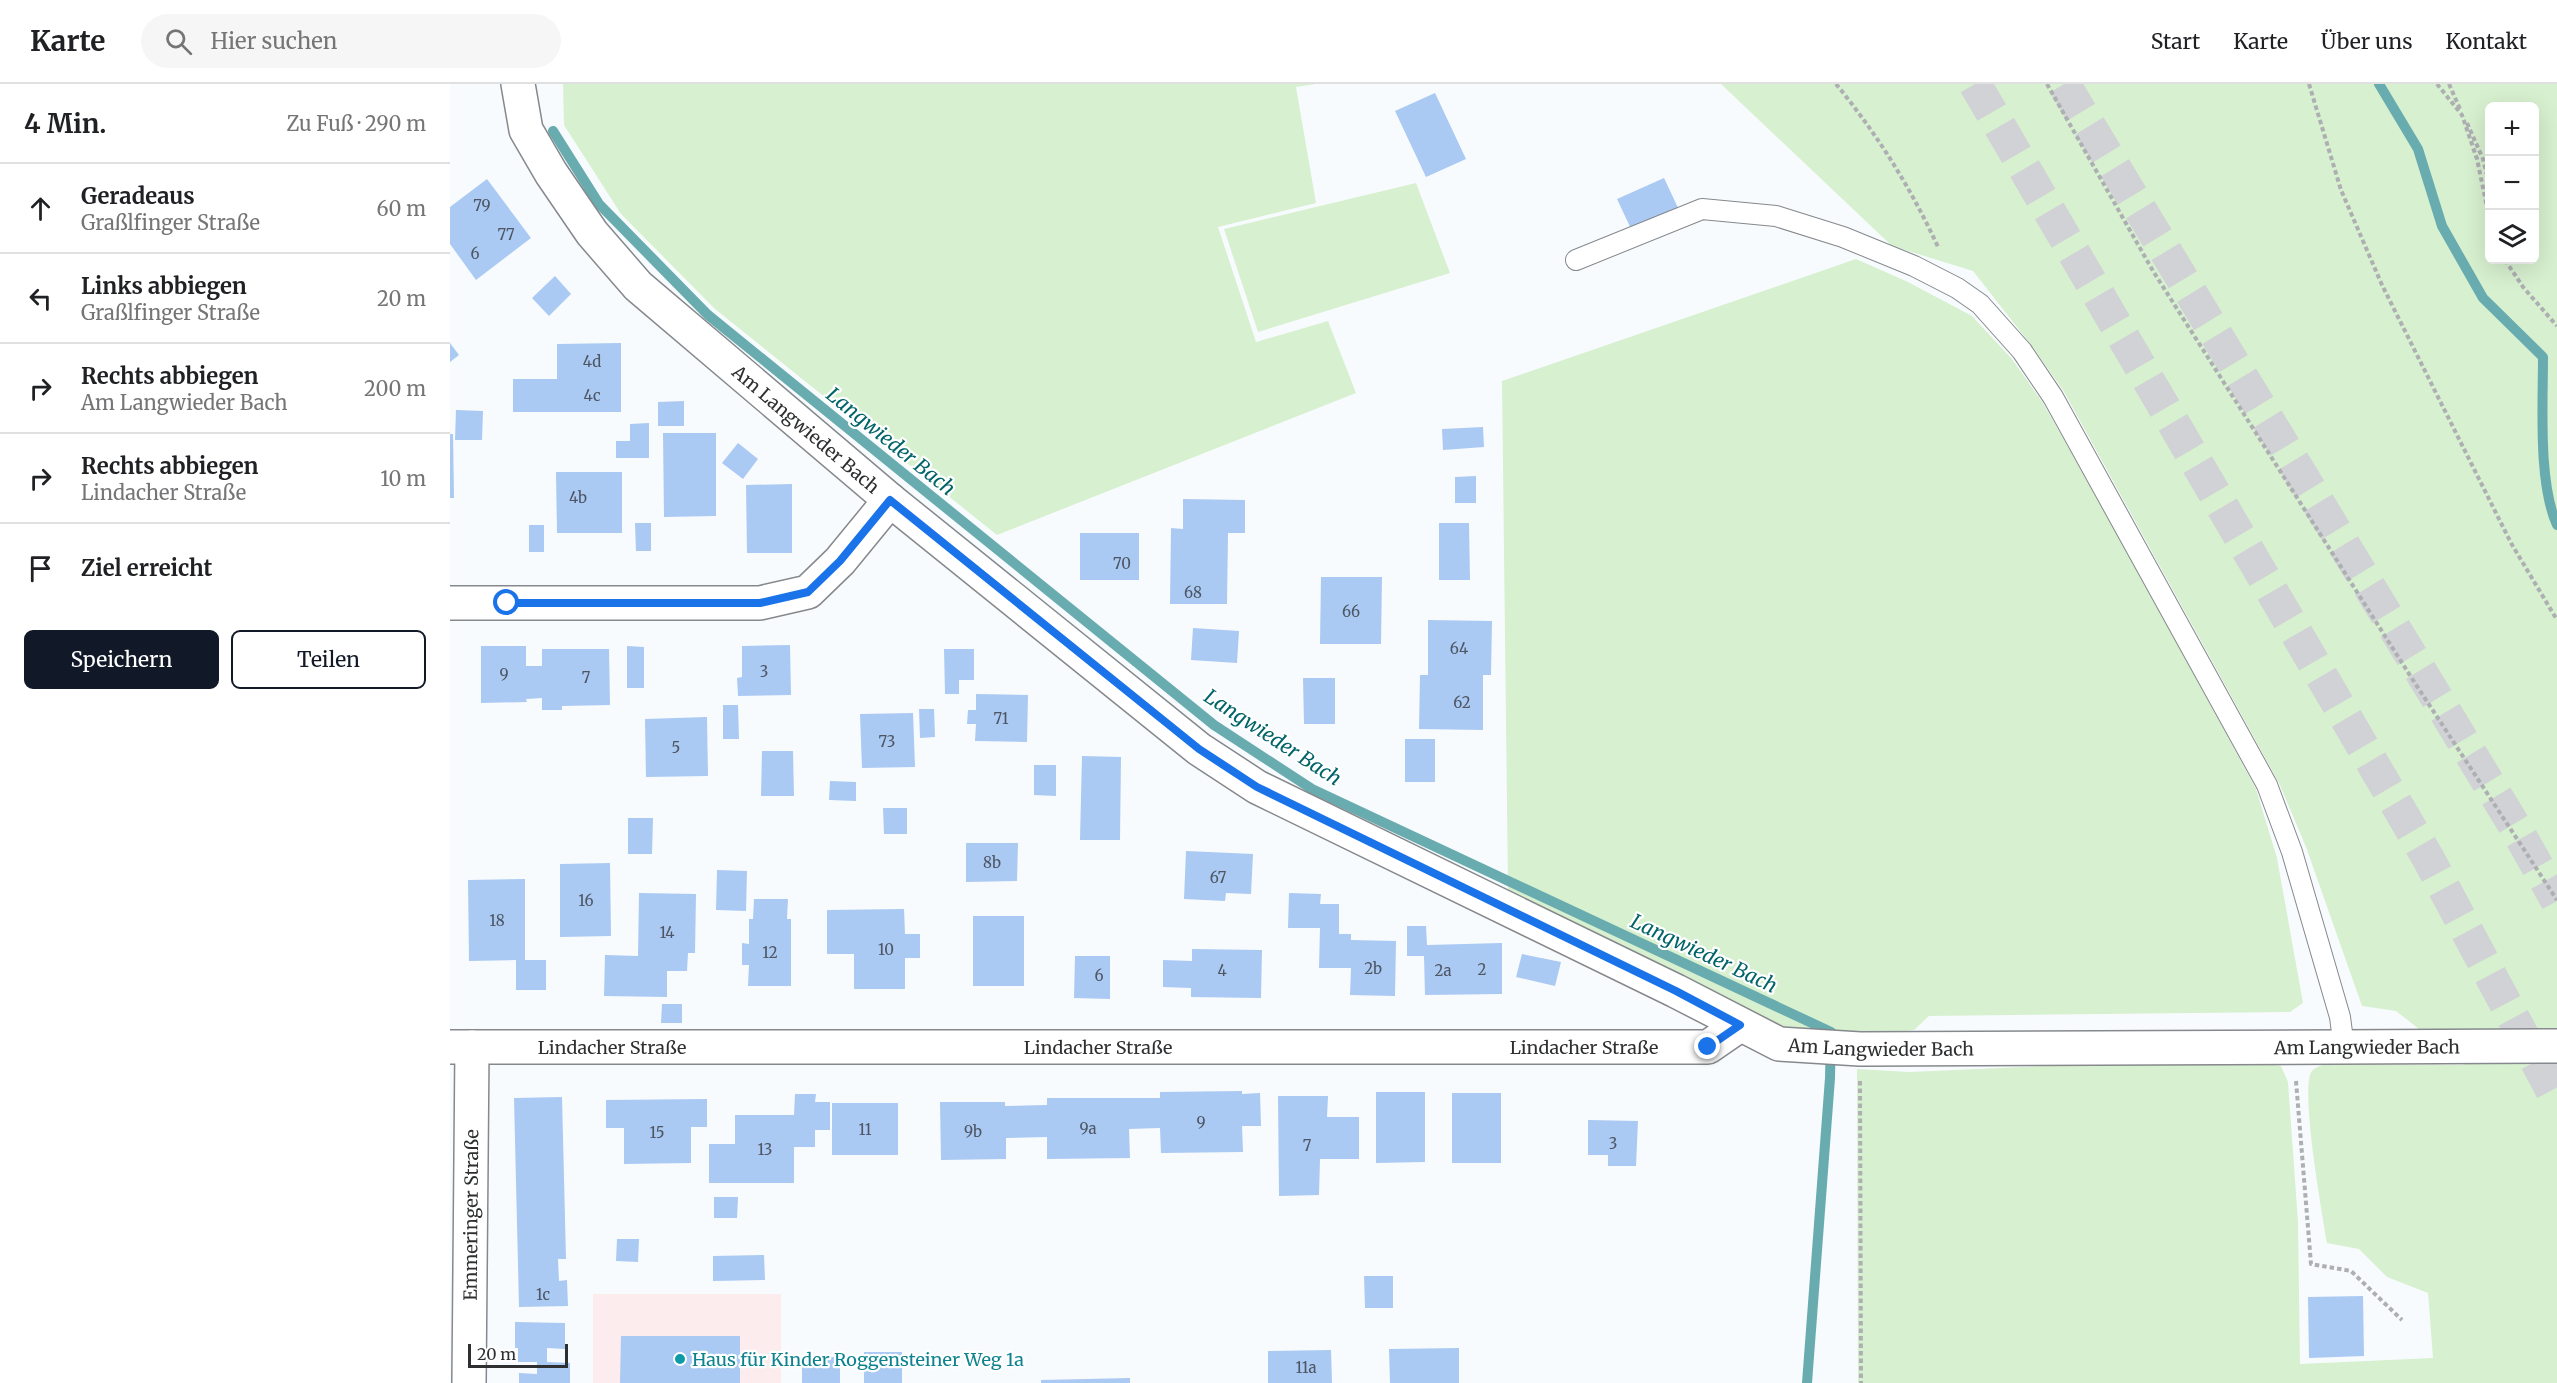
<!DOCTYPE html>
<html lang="de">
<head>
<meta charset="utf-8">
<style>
	body { margin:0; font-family:Merriweather,serif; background:#f6f6f6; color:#202124 }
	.controls { position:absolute; right:18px; top:18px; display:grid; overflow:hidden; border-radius:9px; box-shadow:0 6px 24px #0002 }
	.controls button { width:54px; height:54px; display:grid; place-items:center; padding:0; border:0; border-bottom:2px solid #e0e0e0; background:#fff; color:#202124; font:30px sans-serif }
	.scale { position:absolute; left:18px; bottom:15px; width:100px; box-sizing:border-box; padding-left:6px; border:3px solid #2e2f31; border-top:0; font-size:16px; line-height:21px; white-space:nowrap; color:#2e2f31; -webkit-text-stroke:4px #fff; paint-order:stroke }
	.stop { position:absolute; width:18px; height:18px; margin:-14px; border:4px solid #1a73e8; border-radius:50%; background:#fff }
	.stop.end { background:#1a73e8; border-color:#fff; box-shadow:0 2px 6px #0008 }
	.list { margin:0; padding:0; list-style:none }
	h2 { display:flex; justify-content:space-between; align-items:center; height:78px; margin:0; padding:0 24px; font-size:26px }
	h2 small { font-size:20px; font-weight:400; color:#757577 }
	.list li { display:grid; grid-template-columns:39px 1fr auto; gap:18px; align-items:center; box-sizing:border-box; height:90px; padding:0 24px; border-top:2px solid #e0e0e0 }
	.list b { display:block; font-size:22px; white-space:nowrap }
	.list p { margin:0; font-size:20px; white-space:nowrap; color:#757577 }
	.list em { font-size:20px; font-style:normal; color:#757577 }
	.actions { display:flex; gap:12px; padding:18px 24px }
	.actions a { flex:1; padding:14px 0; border:2px solid #111827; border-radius:9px; text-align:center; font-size:21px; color:#111827 }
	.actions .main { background:#111827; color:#fff }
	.icon { flex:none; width:33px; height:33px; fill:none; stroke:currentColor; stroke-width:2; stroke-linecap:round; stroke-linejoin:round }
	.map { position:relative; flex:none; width:2107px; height:1299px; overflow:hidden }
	header { display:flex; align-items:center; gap:36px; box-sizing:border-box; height:84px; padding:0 30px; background:#fff; border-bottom:2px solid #e0e0e0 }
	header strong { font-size:28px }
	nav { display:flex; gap:33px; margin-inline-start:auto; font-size:21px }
	.search { width:420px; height:54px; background:#f6f6f6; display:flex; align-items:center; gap:15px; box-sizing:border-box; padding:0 21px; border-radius:33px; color:#757577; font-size:22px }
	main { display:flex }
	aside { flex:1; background:#fff }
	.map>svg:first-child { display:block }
</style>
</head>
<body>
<header>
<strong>Karte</strong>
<div class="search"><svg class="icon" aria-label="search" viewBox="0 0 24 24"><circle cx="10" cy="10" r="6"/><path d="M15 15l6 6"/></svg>Hier suchen</div>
<nav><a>Start</a><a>Karte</a><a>Über uns</a><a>Kontakt</a></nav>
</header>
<main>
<aside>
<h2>4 Min.<small>Zu Fuß · 290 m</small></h2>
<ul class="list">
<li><svg class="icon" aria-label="ahead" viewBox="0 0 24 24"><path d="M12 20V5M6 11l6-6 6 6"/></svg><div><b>Geradeaus</b><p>Graßlfinger Straße</p></div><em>60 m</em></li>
<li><svg class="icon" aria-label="left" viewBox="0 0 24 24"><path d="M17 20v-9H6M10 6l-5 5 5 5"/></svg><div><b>Links abbiegen</b><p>Graßlfinger Straße</p></div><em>20 m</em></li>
<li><svg class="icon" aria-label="right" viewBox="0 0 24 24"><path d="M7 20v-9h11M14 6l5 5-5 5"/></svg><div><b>Rechts abbiegen</b><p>Am Langwieder Bach</p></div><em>200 m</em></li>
<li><svg class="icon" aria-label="right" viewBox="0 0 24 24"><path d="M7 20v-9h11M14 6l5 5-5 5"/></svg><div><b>Rechts abbiegen</b><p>Lindacher Straße</p></div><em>10 m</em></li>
<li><svg class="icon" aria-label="arrive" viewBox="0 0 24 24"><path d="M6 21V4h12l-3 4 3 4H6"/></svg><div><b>Ziel erreicht</b></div></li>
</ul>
<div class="actions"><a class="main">Speichern</a><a>Teilen</a></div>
</aside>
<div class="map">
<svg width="2107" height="1299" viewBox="0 0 2107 1299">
	<rect width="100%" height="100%" fill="#f8fbfe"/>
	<rect fill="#fceced" x="143" y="1210" width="188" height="89"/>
	<g fill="#d7f0cf" fill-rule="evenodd">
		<path d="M113 0H866L846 3 866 119 768 143 806 258 878 237 906 309 547 451 265 225 171 130 114 41Z"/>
		<path d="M1271 0H2107V1299H1408L1407 985 1459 988 1595 982 1814 979 1831 982 1838 998 1848 1138 1850 1280 1983 1274 1978 1209 1937 1193 1909 1165 1877 1159C1873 1134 1849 1002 1862 987 1867 981 1876 980 1884 980L2015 981 1946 927 1912 922 1856 763 1829 699 1613 306 1581 261 1523 187 1442 162ZM2040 22H2084V176H2040Z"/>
		<path d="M966 99 1000 189 808 248 774 145Z"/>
		<path d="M1406 175 1458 198 1522 232 1562 275 1593 319 1683 478 1806 705 1827 774 1853 919 1840 928 1479 932 1464 946 1361 956 1058 807 1052 297Z"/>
	</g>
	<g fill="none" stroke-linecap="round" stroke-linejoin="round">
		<g stroke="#69acb0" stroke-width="10">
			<path d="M1929 0 1968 65 1992 142 2033 214 2093 273C2093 321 2088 399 2107 441"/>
			<path d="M103 47 149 120 258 231 764 641 862 705 1381 948 1380 994 1357 1299"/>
		</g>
	</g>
	<g fill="#aac9f3">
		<path d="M985 9 1016 75 976 93 945 27Z"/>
		<path d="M1214 94 1229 126 1182 147 1167 115Z"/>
		<path d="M37 95 81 154 26 196 0 160V123Z"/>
		<path d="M105 192 121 210 99 232 82 214Z"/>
		<path d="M0 259 9 271 0 278Z"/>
		<path d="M171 259V328H63V295H107V260Z"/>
		<path d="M234 317V342H208V318Z"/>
		<path d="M6 326 33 327 32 356H5Z"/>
		<path d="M199 339V374H166V357H180V340Z"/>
		<path d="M1033 343 1034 363 993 366 992 345Z"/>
		<path d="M213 349H266V432L214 433Z"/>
		<path d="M0 350H3L4 414H0Z"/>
		<path d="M288 359 308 375 293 395 272 379Z"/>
		<path d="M106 388H172V449H107Z"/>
		<path d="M1026 392V419H1005V393Z"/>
		<path d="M342 400V469H297L296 401Z"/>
		<path d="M733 415 795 416V449H778L777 520H720L721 444 733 445Z"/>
		<path d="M185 439H201V467H186Z"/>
		<path d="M989 439H1019L1020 496H989Z"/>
		<rect x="79" y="441" width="15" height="27"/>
		<rect x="630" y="449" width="59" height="47"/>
		<path d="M871 493H932L931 560H870Z"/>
		<path d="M978 536 1042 537 1041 591H1033V646L969 645 970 591H978Z"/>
		<path d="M743 544 789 547 787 579 741 576Z"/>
		<path d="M340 561 341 611 288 612 287 594 292 593V562Z"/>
		<path d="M31 562H76V582H92V565H159L160 621 112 622V626H92V614L76 615 77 618 31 619Z"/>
		<path d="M177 562 194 563V604H177Z"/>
		<path d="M494 565H524V596H509V610H495Z"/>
		<path d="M853 594H885V640H854Z"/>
		<path d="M526 610 578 611 577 658 525 657 526 640H517L518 626H526Z"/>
		<path d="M273 621H288L289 655H273Z"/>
		<path d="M469 625H484L485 653 470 654Z"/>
		<path d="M463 629 465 683 412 684 410 630Z"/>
		<path d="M257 633 258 692 196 693 195 635Z"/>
		<rect x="955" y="655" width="30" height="43"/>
		<path d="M312 667H343L344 712H311Z"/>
		<path d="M632 672 671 673 670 756H630Z"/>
		<path d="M584 681H606V712L584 711Z"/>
		<path d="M380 697 406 698V717L379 716Z"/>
		<path d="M433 724H457V750H434Z"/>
		<path d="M178 734H203L202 770H178Z"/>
		<path d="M516 759H568L567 797 516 798Z"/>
		<path d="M736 767 803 770 801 810 776 809 775 817 734 815Z"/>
		<path d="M160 779 161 852 110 853V780Z"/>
		<path d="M267 786 297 787 296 827 266 826Z"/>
		<path d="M75 795V876H96V906H66V876L19 877 18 796Z"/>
		<path d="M189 809 246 810 245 869H238L237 887H217V913L154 912 155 871 188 872Z"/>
		<path d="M839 809 871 810 870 820H889V850H901V856L946 857 945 912 900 911 901 884H869L870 844H838Z"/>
		<path d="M304 815H338L337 835H341V902H298L299 881H292V859L299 860V835H303Z"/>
		<path d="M454 825 455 850H470V874H455V905H404V870H377V826Z"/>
		<rect x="523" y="832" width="51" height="70"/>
		<path d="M957 842H976L977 861 1052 859V910L975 911 974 872H957Z"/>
		<path d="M742 865 812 866 811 914 741 913V904L713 903V876L742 877Z"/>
		<path d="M1072 870 1111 878 1105 902 1066 893Z"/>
		<path d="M625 872H660V915L624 914Z"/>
		<path d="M212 920H232V939H211Z"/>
		<path d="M792 1007V1010L810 1009 811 1042H792L793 1068 711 1069 710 1044 679 1045 680 1074 597 1075V1053L556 1054V1075L491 1076 490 1018H555V1022L597 1021V1014H710V1008Z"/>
		<path d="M926 1008H975V1078L926 1079Z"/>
		<rect x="1002" y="1009" width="49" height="70"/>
		<path d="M345 1010H366L365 1018H380V1046H365V1063H344V1099H259V1060H285V1031H344Z"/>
		<path d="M828 1012H878L877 1033H909V1075H870L869 1111 829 1112Z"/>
		<path d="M112 1013 116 1175H108L109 1197 117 1196 118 1222 69 1223 64 1014Z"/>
		<path d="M257 1015V1043H241V1079L174 1080V1044H156V1016Z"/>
		<rect x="382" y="1019" width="66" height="52"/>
		<path d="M1138 1036 1188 1037 1186 1082H1158V1071H1138Z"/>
		<path d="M264 1113H288L287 1134H264Z"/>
		<path d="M167 1155H189L188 1178 166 1177Z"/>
		<path d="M314 1171 315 1196 263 1197V1172Z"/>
		<path d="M914 1192H943V1224H915Z"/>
		<path d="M1913 1212 1914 1272 1859 1274 1858 1213Z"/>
		<path d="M65 1238 115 1239V1265L97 1264V1278L120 1279V1299H69V1289L87 1290V1278H68V1264H65Z"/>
		<path d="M171 1252H290V1299H170Z"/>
		<path d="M1009 1264V1299H940L939 1265Z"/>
		<path d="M881 1266 882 1299H818V1267Z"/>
		<rect x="414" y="1268" width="38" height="31"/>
		<rect x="352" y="1273" width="38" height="26"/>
		<path d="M680 1294V1299H591V1296Z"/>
	</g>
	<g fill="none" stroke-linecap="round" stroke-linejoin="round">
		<g stroke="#d0d2d5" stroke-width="33" stroke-dasharray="33 16" stroke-linecap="butt">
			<path d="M1525 0 1978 774 2107 1016"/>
			<path d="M1614 0 2067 746 2107 817"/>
		</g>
		<defs>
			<path id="lane" d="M1126 176 1252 125 1326 132 1393 153 1464 182 1507 204 1530 220 1572 267 1603 313 1817 701 1842 768 1890 933 1894 964"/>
			<g id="street">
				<path id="s1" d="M68 0 76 46 101 89 142 149 188 202 440 416 749 665 807 703 1226 907 1329 960 1410 965 2107 962"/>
				<path d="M0 519H310L358 508 390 477 440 416"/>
				<path id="s2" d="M0 963H1258L1290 941"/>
				<path id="s3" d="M19 1299 22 963"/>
			</g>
		</defs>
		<use href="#lane" stroke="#85888c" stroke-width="22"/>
		<use href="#street" stroke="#85888c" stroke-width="36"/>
		<g stroke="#adafb2" stroke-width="4" stroke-dasharray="4.5 3" stroke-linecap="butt">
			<path d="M1386 0C1427 50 1461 104 1488 163"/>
			<path d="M1597 0 1703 187 1961 593 2107 816"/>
			<path d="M1859 0 1891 106 1932 201 2061 459 2107 536"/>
			<path d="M1987 0 2012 31 2027 75 2040 137"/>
			<path d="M1999 0 2010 25"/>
			<path d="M2017 39 2033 75 2040 103"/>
			<path d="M2055 176 2073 203 2107 242"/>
			<path d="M1410 997 1411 1299"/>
			<path d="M1846 997 1861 1180 1901 1187 1952 1236"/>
		</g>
		<use href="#lane" stroke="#fff" stroke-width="20"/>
		<use href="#street" stroke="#fff" stroke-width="33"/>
	</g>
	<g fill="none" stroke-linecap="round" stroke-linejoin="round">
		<path stroke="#1a73e8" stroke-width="8" d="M57 519H310L358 508 390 477 440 416 749 665 807 703 1226 907 1290 941 1258 963"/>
	</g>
	<circle fill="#0f9aa8" stroke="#fff" stroke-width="2" cx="230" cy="1275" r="6"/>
	<g text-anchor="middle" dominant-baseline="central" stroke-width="4.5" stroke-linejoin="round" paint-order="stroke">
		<g font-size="15" fill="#4d5662">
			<text x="32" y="121">79</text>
			<text x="56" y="150">77</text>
			<text x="25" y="169">6</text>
			<text x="142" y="277">4d</text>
			<text x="142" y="311">4c</text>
			<text x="128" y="413">4b</text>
			<text x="672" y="479">70</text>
			<text x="743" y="508">68</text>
			<text x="901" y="527">66</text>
			<text x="1009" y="564">64</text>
			<text x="314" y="587">3</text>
			<text x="54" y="590">9</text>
			<text x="136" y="593">7</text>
			<text x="1012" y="618">62</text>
			<text x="551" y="634">71</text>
			<text x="437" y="657">73</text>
			<text x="226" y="663">5</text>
			<text x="542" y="778">8b</text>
			<text x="768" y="793">67</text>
			<text x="136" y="816">16</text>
			<text x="47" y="836">18</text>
			<text x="217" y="848">14</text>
			<text x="436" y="865">10</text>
			<text x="320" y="868">12</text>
			<text x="923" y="884">2b</text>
			<text x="1032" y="885">2</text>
			<text x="772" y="886">4</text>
			<text x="993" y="886">2a</text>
			<text x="649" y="891">6</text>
			<text x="751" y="1038">9</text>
			<text x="638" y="1044">9a</text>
			<text x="415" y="1045">11</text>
			<text x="523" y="1047">9b</text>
			<text x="207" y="1048">15</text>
			<text x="1163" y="1059">3</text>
			<text x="857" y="1061">7</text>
			<text x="315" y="1065">13</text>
			<text x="93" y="1210">1c</text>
			<text x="856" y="1283">11a</text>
		</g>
		<g font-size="18" fill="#2e2f31" stroke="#fff">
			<text stroke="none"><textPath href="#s1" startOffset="460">Am Langwieder Bach</textPath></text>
			<text stroke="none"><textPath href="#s1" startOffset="1720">Am Langwieder Bach</textPath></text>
			<text stroke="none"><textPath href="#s2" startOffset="162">Lindacher Straße</textPath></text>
			<text stroke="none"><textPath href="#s2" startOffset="648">Lindacher Straße</textPath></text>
			<text stroke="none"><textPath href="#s2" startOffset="1134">Lindacher Straße</textPath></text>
			<text stroke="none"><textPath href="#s1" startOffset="2206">Am Langwieder Bach</textPath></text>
			<text stroke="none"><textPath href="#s3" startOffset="168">Emmeringer Straße</textPath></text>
		</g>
		<g font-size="18" fill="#0d838f" stroke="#fff" text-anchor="start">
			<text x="242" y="1275">Haus für Kinder Roggensteiner Weg 1a</text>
		</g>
		<g font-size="20" font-style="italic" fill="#006469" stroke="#fff">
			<text transform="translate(441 357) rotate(39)">Langwieder Bach</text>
			<text transform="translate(823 653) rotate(33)">Langwieder Bach</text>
			<text transform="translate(1254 869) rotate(25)">Langwieder Bach</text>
		</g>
	</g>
</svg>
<div class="controls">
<button>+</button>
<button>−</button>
<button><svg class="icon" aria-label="layers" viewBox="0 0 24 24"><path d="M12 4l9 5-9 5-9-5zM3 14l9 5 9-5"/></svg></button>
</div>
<div class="scale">20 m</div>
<div class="stop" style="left:57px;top:519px"></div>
<div class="stop end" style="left:1258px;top:963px"></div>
</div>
</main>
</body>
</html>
